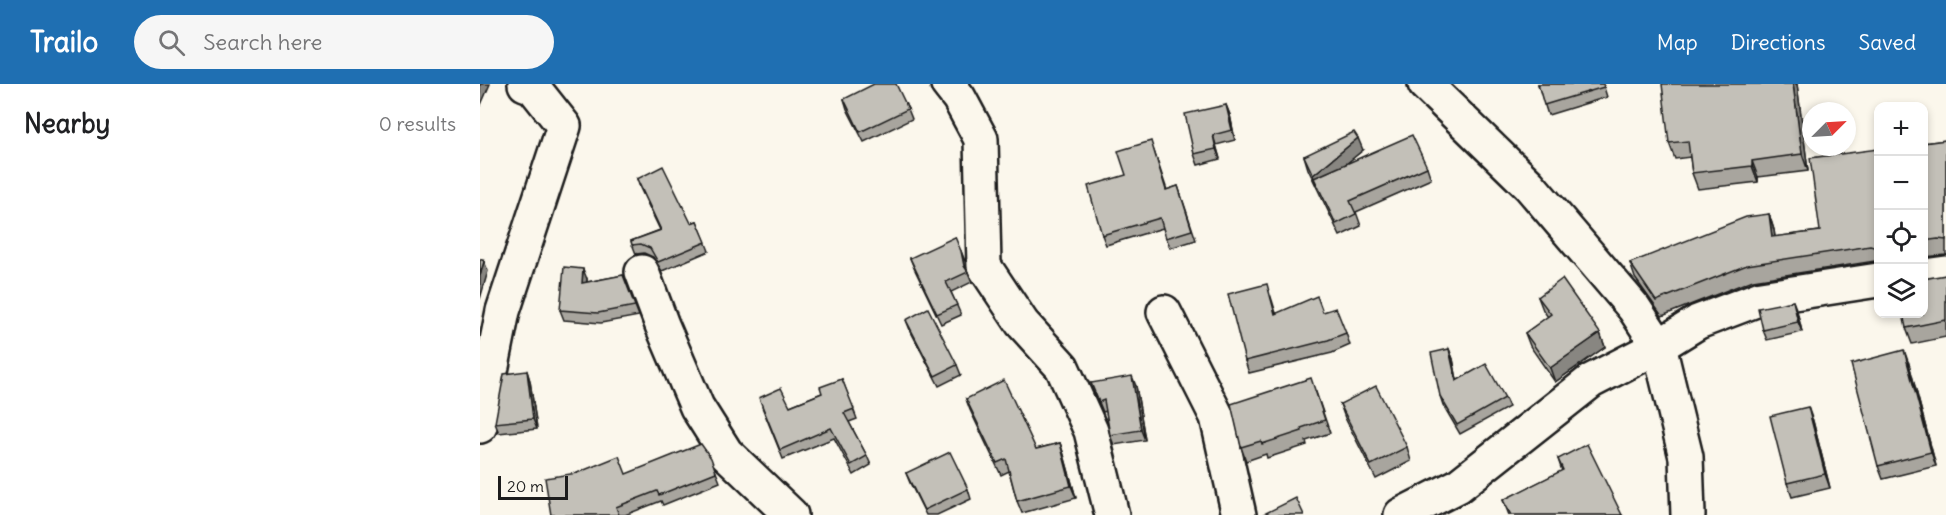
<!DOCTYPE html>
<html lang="en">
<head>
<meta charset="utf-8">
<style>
	body { margin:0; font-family:Delius,sans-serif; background:#f6f6f6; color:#202124 }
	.controls { position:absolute; right:18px; top:18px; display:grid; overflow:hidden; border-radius:12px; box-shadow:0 3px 9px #0003 }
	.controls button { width:54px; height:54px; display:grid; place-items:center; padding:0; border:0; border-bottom:2px solid #e0e0e0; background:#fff; color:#202124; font:30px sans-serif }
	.compass { position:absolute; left:1322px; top:18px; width:54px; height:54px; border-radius:50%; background:#fff; box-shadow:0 3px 9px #0003; rotate:66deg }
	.scale { position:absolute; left:18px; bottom:15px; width:70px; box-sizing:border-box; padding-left:6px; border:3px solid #1c1c1c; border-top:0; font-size:16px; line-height:21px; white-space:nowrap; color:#1c1c1c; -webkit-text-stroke:4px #fbf7ec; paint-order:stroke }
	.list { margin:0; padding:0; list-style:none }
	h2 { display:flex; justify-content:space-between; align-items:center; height:78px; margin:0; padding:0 24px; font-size:26px }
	h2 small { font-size:20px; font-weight:400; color:#757577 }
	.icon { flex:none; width:33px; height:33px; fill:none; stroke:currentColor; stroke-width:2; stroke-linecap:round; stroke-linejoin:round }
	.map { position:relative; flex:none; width:1466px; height:431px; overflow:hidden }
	header { display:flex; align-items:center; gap:36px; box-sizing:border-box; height:84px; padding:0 30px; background:#1f6fb2; color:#fff }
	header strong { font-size:28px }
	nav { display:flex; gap:33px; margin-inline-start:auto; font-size:21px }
	.search { width:420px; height:54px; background:#f6f6f6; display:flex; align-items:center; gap:15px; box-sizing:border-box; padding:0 21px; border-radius:33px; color:#757577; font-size:22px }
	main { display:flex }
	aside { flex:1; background:#fff }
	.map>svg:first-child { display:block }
</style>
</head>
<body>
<header>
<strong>Trailo</strong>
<div class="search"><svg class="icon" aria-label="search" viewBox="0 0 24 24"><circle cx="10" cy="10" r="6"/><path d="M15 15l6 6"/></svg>Search here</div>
<nav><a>Map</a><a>Directions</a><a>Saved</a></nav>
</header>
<main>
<aside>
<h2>Nearby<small>0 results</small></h2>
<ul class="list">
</ul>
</aside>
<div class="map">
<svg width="1466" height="431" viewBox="0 0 1466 431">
	<rect width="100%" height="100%" fill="#fbf7ec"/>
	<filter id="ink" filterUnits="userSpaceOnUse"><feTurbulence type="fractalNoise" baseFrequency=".0167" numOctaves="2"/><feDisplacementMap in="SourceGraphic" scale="12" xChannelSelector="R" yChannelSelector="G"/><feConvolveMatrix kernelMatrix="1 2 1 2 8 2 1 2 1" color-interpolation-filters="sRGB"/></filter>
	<g filter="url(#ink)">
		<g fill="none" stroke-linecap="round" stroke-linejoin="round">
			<defs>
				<g id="minor">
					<path d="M468 0 479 14 501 55 504 182 542 239 582 283 611 347 632 431"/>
					<path d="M945 0 1049 101 1154 224 1179 262 1206 373 1208 431"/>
					<path d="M162 188 182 241 217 323 246 369 311 431"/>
					<path d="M1444 192 1466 189"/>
					<path d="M684 228 737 333 759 431"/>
					<path d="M0 342 23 227 84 42 53 3 45 0"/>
					<path d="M921 431 978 402 1111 297 1179 262 1218 238 1281 214 1398 196"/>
				</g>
			</defs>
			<use href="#minor" stroke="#1c1c1c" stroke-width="38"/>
			<use href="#minor" stroke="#fbf7ec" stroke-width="33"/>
		</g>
		<g fill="#a8a59e" stroke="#1c1c1c" stroke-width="1.5">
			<path d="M1058 0H1123L1127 13 1068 31Z"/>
			<path d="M1317 0 1328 87 1278 93V98L1218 105 1212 89 1210 73 1195 75 1189 59Z"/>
			<path d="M364 15 428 25 432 35 384 58 367 25Z"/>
			<path d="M746 21 750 31 755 56 736 61 740 75 718 81 714 70Z"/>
			<path d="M1466 56V171L1443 173V59Z"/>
			<path d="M1398 65V178L1395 177 1273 196 1182 232 1155 194 1150 179 1289 130 1294 146 1295 153 1340 147Z"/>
			<path d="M883 66 865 80 947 83 951 95 876 128 881 142 860 152 828 85 824 72Z"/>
			<path d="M674 67 687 106 698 102 716 156 690 164 683 144 626 161 622 151 646 91Z"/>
			<path d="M157 95 211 139 217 137 229 167 182 187 173 173 164 169 156 170 151 157 180 146 160 104Z"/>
			<path d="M481 167 487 186 492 198 471 208 481 231 461 240 434 184 430 174Z"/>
			<path d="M143 191 159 232 121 239 84 236 80 226 107 195V198Z"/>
			<path d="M1466 191V253L1432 260 1426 244 1463 192Z"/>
			<path d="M791 213 796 229 843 228 866 249 870 261 852 269 769 289 765 277Z"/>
			<path d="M1058 213 1120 249 1125 263 1075 298 1050 262 1045 249 1068 233 1063 226Z"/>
			<path d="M1317 227 1322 248 1287 256 1283 246Z"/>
			<path d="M426 236 477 281 481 291 459 302 430 246Z"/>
			<path d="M969 265 973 275 977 296 1025 314 1029 323 980 350 963 321 960 312Z"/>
			<path d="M1429 280 1456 382 1403 395 1398 382Z"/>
			<path d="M47 287 50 297 57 345 19 349 15 339Z"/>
			<path d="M362 295 377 335 369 338 387 372 391 381 374 391 354 354 303 375 282 323 310 322 342 309Z"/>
			<path d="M611 299 656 302 665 356 634 361 630 351 626 327 623 328Z"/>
			<path d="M836 308 850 349 826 357 827 361 787 374 786 370 766 377 761 363Z"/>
			<path d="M486 315 556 365 580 359 584 371 596 414 542 429 537 417 529 387 521 391 490 326Z"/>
			<path d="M860 320 927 363 931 377 896 395 865 334Z"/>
			<path d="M1333 337 1350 404 1312 413 1307 399Z"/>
			<path d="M1078 375 1142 431H1029L1023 416 1082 387Z"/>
			<path d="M236 388 240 398 183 421 181 417 145 431H71L146 390Z"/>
			<path d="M426 389 488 405 491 415 457 431H446L430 399Z"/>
		</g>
		<g fill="#888681" stroke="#1c1c1c" stroke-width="1.5">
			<path d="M0 0H10L0 23Z"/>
			<path d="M1313 0H1317L1328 87 1322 70Z"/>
			<path d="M746 21 750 31 755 56 752 46Z"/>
			<path d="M733 51 736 61 740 75 736 65Z"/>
			<path d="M878 54 883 66 838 103 834 94 837 104 833 91Z"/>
			<path d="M1272 77 1278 93V98L1272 82Z"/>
			<path d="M1289 130 1294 146 1297 169 1292 153Z"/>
			<path d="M481 167 485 177 487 188 484 182Z"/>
			<path d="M4 177 8 187 0 215V192Z"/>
			<path d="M103 185 107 195 106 209 102 199Z"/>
			<path d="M1313 217 1317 227 1322 248 1318 238Z"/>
			<path d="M1120 249 1125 263 1075 298 1070 284Z"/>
			<path d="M969 265 973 275 979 306 976 297Z"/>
			<path d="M1424 266 1429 280 1456 382 1451 368Z"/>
			<path d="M47 287 50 297 57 345 53 335Z"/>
			<path d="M652 292 656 302 665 356 661 346Z"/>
			<path d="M1328 323 1333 337 1350 404 1345 390Z"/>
			<path d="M580 359 584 371 596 414 591 402Z"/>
		</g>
		<g fill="#c3c0b8" stroke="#1c1c1c" stroke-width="1.5">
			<path d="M394 0H416L428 25 380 48 364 15Z"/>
			<path d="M1058 0H1123L1124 3 1064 21Z"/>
			<path d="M1182 0H1313L1322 70 1272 77V82L1212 89 1208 57 1189 59Z"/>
			<path d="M746 21 752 46 733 51 736 65 714 70 705 30Z"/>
			<path d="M874 48 878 54 833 91 824 72Z"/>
			<path d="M932 51 947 83 870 117 876 130 856 140 834 94Z"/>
			<path d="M1466 56V156L1458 155 1443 157V59Z"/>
			<path d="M671 57 686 106 698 102 712 146 686 154 680 134 622 151 608 102 646 91 638 67Z"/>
			<path d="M1398 65V164L1390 162 1267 181 1176 217 1150 179 1266 133 1289 130 1292 153 1340 147 1330 74Z"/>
			<path d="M183 82 211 139 217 137 226 158 178 178 170 164 161 160 152 161 151 157 181 146 157 95Z"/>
			<path d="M475 153 481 167 484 182 488 188 466 198 477 221 457 230 430 174Z"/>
			<path d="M0 175 4 177 0 192Z"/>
			<path d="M84 183 103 185 102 199 143 191 155 222 118 229 80 226Z"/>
			<path d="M1466 191V236L1426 244 1423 230H1443V195Z"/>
			<path d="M1082 195 1120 249 1070 284 1045 249 1071 230 1058 213Z"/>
			<path d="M787 200 795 230 837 212 843 228 856 224 866 249 848 256 765 277 748 210Z"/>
			<path d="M1313 217 1318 238 1283 246 1278 224Z"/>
			<path d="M448 224 477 281 455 292 426 236Z"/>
			<path d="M969 265 976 297 1006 280 1025 314 977 341 960 312 951 269Z"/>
			<path d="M1424 266 1451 368 1398 382 1371 280Z"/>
			<path d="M47 287 53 335 15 339 24 290Z"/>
			<path d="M652 292 661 346 630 351 624 316 619 318 611 299Z"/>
			<path d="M831 294 845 336 821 344 822 347 782 360 781 357 761 363 751 320Z"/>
			<path d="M362 295 374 325 364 329 387 372 371 381 351 344 300 366 279 314 301 304 310 322 342 309 340 303Z"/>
			<path d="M524 296 556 365 580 359 591 402 537 417 526 375 517 379 486 315Z"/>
			<path d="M896 302 927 363 891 381 860 320Z"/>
			<path d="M1328 323 1345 390 1307 399 1290 332Z"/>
			<path d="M221 360 231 374 236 388 179 411 177 407 136 423 139 431H71L65 394 97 389 139 372 146 390Z"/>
			<path d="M1107 360 1142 431H1031L1023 416 1083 386 1078 375Z"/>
			<path d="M470 368 488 405 444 426 426 389Z"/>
			<path d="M816 414 824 431H782Z"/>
		</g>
	</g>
</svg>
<div class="controls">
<button>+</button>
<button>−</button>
<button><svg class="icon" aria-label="locate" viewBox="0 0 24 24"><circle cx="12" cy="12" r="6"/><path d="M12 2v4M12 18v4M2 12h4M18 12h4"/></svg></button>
<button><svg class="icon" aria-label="layers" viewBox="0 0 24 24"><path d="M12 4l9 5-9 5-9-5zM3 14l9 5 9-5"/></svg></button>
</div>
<svg class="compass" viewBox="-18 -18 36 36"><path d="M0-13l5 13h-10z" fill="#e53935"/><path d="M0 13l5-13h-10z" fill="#757577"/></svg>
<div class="scale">20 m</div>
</div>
</main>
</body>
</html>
